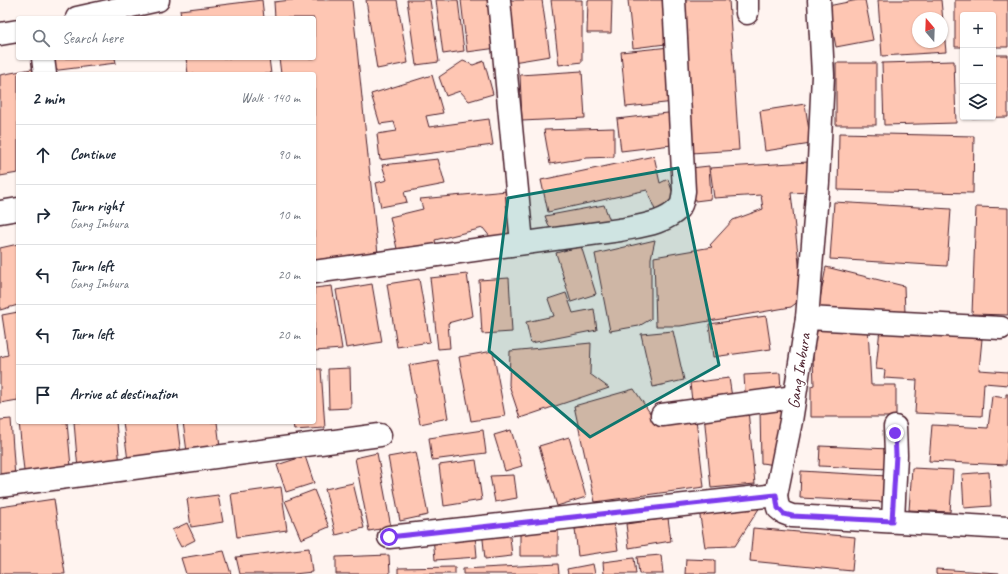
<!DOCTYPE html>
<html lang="en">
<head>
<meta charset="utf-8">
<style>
	body { margin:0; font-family:Caveat,sans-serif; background:#f2f2f3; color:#1f2937 }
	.controls { position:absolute; right:12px; top:12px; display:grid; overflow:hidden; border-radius:4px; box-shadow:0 1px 3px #0004 }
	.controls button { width:36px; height:36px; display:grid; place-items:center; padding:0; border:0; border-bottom:1px solid #e0e1e3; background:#fff; color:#1f2937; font:20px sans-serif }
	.compass { position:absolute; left:912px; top:12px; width:36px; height:36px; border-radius:50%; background:#fff; box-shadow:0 1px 3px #0004; rotate:341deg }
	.stop { position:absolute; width:12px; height:12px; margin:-9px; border:3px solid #7c3aed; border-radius:50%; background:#fff }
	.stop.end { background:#7c3aed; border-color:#fff; box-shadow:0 1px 4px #0008 }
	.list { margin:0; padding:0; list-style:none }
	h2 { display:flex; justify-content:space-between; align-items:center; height:52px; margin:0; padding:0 16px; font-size:17px }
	h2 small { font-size:13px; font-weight:400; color:#747a83 }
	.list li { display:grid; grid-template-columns:26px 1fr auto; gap:12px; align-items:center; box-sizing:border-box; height:60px; padding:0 16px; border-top:1px solid #e0e1e3 }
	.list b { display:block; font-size:15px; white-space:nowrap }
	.list p { margin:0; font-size:13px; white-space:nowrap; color:#747a83 }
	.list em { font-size:13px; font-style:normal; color:#747a83 }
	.icon { flex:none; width:22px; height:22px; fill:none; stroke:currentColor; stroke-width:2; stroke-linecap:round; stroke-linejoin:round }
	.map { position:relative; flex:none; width:1008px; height:574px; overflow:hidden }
	.search { position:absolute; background:#fff; box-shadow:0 1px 3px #0004; left:16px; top:16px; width:300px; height:44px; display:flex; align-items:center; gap:10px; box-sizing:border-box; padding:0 14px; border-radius:4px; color:#747a83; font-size:15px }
	.panel { position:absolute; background:#fff; box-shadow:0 1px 3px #0004; left:16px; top:72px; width:300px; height:352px; border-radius:4px }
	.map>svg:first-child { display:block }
</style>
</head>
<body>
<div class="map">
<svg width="1008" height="574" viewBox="0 0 1008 574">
	<rect width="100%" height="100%" fill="#fff4f0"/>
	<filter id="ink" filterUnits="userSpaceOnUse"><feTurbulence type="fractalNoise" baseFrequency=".025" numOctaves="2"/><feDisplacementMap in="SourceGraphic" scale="8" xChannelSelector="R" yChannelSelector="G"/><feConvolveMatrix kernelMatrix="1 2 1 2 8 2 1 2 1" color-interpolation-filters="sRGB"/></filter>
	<g filter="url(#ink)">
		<g fill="#fec6b3" stroke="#4a1f2b" fill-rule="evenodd">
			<path d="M262 0 264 18H181L180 10Z"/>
			<path d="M291 0H352L378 254 314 260V74H281L279 58H314V18H275L274 2Z"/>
			<path d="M366 0H397L408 63 377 69Z"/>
			<path d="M407 0H430L439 62 416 65Z"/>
			<path d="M436 0H458L464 51 443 54Z"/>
			<path d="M461 0H492L497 48 467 52Z"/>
			<path d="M505 0H542L550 56 513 62Z"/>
			<path d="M551 0H582V62L559 65Z"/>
			<path d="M588 0H612L611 33H587Z"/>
			<path d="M628 0H669L674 43 633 48Z"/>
			<path d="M681 0H729L739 150 691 153Z"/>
			<path d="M858 0H865L873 40 836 47 828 6Z"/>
			<path d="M878 0H941L946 52 882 56ZM918 18H942V42H918Z"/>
			<path d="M955 0H1008V47H993V15H963V47H955Z"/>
			<path d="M670 47 675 102 626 107 621 52Z"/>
			<path d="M993 55H1008V117L964 118 993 117Z"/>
			<path d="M49 58H115L116 63 51 71Z"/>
			<path d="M186 58H269L271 74H188Z"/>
			<path d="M463 61 473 65 484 61 493 94 469 101 460 91 446 96 439 77Z"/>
			<path d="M954 61 956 123 884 125 882 63Z"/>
			<rect x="836" y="63" width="40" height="62"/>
			<path d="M37 68 38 74H18V173L0 176V75Z"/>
			<path d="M582 71 585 118 522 121 520 75Z"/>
			<path d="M432 75 443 113 426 116 429 127 489 119 493 145 380 160 377 134 397 131 394 122 380 124 371 94Z"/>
			<path d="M805 104 811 144 765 151 760 111Z"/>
			<path d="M676 112 680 144 621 151 617 119Z"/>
			<path d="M614 128V157L586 158 550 164 544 130Z"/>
			<path d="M839 133 974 136 973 193 838 190Z"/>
			<path d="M654 156 660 183 668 179 676 202 655 210 647 190 548 212 541 180Z"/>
			<path d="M438 159 445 184 404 192 407 202 381 207 376 183 387 180 382 165Z"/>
			<path d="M808 162 810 192 791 193 803 298 791 307 680 326H656L654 257 712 247 710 245 733 220 763 209 761 195 714 198 710 168Z"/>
			<path d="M709 166 711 199 695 201 691 168Z"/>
			<path d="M507 191 512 233 491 238 483 228 435 240 437 249 399 258 390 217 423 209 420 199Z"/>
			<path d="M834 202 951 209 947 266 830 259Z"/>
			<path d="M604 205 612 226 553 236 545 216Z"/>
			<path d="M976 207 1008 208V315L972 314Z"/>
			<path d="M655 240 651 258V319L639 326 610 331 595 254Z"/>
			<path d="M18 244V305L0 310V248Z"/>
			<path d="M581 246 596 294 571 302 556 253Z"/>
			<path d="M826 267 904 286 905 313 817 315Z"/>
			<path d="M467 274 473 316 448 323 450 348 438 349 430 278Z"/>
			<path d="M509 278 512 332 482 334 479 280Z"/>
			<path d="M419 279 430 342 397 347 387 284Z"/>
			<path d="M372 284 382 342 346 348 336 290Z"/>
			<path d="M332 286 342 349 314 351V288Z"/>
			<path d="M566 293 573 313 594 309 597 330 531 343 526 322 554 316 548 299Z"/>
			<path d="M18 312V400L0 403V357L8 355 2 315Z"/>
			<path d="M766 316 771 349 713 357 709 324Z"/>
			<path d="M868 328 871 385H896V417H811V386L814 385 812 331Z"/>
			<path d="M880 328 982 339 979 370 1008 372V385L984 383 982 416 915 413 917 380 884 378 885 370 876 369Z"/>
			<path d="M673 331 684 380 653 387 641 334Z"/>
			<path d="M591 343 590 374 609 388 520 418 509 385 510 351Z"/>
			<path d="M493 351 505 416 471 421 459 357Z"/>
			<path d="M438 360 448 418 420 424 409 365Z"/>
			<path d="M350 368 351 408 329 409 328 369Z"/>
			<path d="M314 369H321L325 428 294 430 293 422H314Z"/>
			<path d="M780 373 781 390 745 392 744 375Z"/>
			<path d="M729 378 733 404 693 410 690 383Z"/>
			<path d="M634 389 658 425 696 419 704 487 595 502 574 406Z"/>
			<path d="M1006 394H1008V437L1006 465 929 461 932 425 988 428 992 396 1006 398Z"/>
			<path d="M785 408 776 465 761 463 760 409Z"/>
			<path d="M748 410 755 484 711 488 704 414Z"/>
			<path d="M11 419 15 478 0 479V420Z"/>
			<path d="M19 422H67L71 467 24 471Z"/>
			<path d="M74 422H116L120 466 78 470Z"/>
			<path d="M123 422H177L181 455 128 461Z"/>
			<path d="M183 422H217L220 447 187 452Z"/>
			<path d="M483 430 486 453 432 460 429 438Z"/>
			<path d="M511 430 522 466 505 471 494 435Z"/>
			<path d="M569 437 586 497 557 506 539 446Z"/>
			<path d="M820 446 890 449V469L819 466Z"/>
			<path d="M416 452 428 515 400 521 388 457Z"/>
			<path d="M377 453 391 527 369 531 355 458Z"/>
			<path d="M305 456 314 483 286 492 277 465Z"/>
			<path d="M476 460 482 500 444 506 439 465Z"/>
			<path d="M912 468 953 470 950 512 909 510Z"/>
			<path d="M801 471 887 476 885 502 800 498Z"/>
			<path d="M989 472 991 506 964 508 962 474Z"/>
			<path d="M514 475 517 498 495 502 490 476Z"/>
			<path d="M353 483 364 528 336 535 325 489Z"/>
			<path d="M281 487 287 530 237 537 231 494Z"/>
			<path d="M314 490 329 527 301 539 285 501Z"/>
			<path d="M218 495 223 522 191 527 187 499Z"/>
			<path d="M54 499 65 574H0V507Z"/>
			<path d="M760 507 735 546 705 547 699 510Z"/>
			<path d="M668 518 671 541 629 548 626 524Z"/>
			<path d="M187 523 195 540 181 547 172 530Z"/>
			<path d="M614 524 618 550 578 556 575 529Z"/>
			<path d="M509 527 512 556 485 559 482 530Z"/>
			<path d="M753 528 855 537 852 571 750 561Z"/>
			<path d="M558 531V556H520V532Z"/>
			<path d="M475 534 477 557 435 560 433 536Z"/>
			<path d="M309 548 312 572 294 574H240L236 557Z"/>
			<path d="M224 551 231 574H186L181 558Z"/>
			<path d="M389 555 390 574H336V557Z"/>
			<path d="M661 555 663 574H639L637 557Z"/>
			<path d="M634 558 636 574H604L603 562Z"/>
			<path d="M686 559 715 560V574H685Z"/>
			<path d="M558 564 559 574H463V569Z"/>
			<path d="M593 564 595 574H568L567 569Z"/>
			<path d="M455 567V574H398V568Z"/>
			<path d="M936 569 999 573V574H936Z"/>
		</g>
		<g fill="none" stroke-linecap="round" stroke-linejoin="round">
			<defs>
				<g id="street">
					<path d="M499 0 522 243"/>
					<path d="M747 0V13"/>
					<path d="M819 0 823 75 818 182 807 318 791 421 776 495 778 508 784 513 792 516 1008 528"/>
					<path d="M77 18 158 0"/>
					<path d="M0 34 18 31"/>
					<path d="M43 58 45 74"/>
					<path d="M0 212 18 209"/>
					<path d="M314 272 620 230C639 226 665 224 679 208 683 204 683 196 684 191L674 0"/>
					<path d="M807 318 1001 328"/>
					<path d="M662 415 794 397"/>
					<path d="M0 486 380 435"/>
					<path d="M893 521 896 455 895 427"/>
					<path d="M389 537 776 495"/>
				</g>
			</defs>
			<use href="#street" stroke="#4a1f2b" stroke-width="25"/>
			<use href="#street" stroke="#fff" stroke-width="22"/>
		</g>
	</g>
	<g fill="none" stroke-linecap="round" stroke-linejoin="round" filter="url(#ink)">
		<path stroke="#7c3aed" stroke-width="5" d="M389 537 776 495 778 508 784 514 792 516 892 521 896 455 895 433"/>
	</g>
	<path fill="#0f766e" fill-opacity="0.2" stroke="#0f766e" stroke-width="3" stroke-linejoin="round" d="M678 168 719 365 590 437 489 351 508 198Z"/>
	<g text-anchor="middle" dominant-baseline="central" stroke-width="3" stroke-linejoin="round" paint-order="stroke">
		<g font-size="17" fill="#4a1f2b" stroke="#fff">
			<text transform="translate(799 371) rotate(-81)">Gang Imbura</text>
		</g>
	</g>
</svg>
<div class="controls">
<button>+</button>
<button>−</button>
<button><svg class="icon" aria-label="layers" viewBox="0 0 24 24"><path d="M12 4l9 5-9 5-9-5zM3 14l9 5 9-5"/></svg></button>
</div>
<svg class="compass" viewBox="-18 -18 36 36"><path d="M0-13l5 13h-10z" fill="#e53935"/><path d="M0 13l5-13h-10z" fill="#747a83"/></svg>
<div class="stop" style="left:389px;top:537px"></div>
<div class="stop end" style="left:895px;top:433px"></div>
<div class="search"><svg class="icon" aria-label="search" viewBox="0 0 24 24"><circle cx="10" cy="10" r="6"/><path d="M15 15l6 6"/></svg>Search here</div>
<section class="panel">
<h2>2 min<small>Walk · 140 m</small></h2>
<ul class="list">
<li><svg class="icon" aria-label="ahead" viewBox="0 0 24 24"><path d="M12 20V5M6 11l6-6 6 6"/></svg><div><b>Continue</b></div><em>90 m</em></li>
<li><svg class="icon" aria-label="right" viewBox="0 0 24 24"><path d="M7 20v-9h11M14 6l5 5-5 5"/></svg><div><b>Turn right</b><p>Gang Imbura</p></div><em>10 m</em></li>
<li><svg class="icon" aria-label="left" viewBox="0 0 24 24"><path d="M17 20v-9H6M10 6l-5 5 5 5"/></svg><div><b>Turn left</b><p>Gang Imbura</p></div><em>20 m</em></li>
<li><svg class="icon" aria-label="left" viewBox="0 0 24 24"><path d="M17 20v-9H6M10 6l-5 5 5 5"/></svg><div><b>Turn left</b></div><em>20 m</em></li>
<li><svg class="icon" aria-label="arrive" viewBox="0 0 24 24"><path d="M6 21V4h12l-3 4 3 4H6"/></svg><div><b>Arrive at destination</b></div></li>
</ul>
</section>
</div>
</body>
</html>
